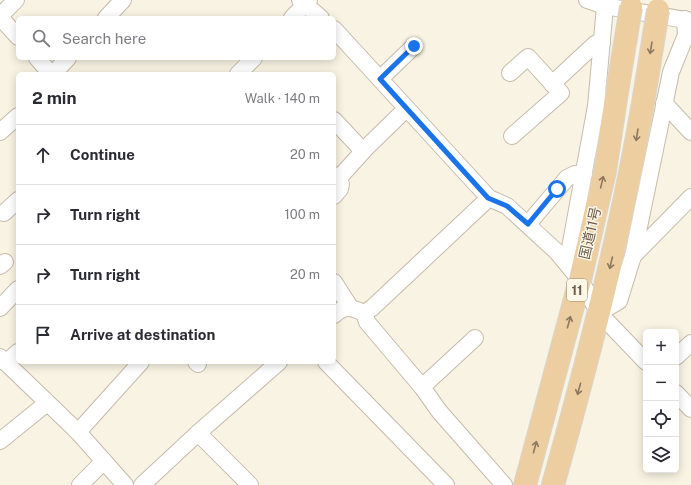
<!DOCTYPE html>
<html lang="en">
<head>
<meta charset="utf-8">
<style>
	body { margin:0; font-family:"Public Sans","Noto Sans JP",sans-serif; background:#f7f7f7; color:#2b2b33 }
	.controls { position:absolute; right:12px; bottom:12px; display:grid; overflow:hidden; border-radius:6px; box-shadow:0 2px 10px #0003 }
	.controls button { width:36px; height:36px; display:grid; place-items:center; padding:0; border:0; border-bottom:1px solid #e1e1e2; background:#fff; color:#2b2b33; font:20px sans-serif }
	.stop { position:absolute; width:12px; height:12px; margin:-9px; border:3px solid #1a73e8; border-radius:50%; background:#fff }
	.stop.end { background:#1a73e8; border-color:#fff; box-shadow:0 1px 4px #0008 }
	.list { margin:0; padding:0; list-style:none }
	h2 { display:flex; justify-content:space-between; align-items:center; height:52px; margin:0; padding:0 16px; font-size:17px }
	h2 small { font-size:13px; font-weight:400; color:#7c7c81 }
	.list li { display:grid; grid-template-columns:26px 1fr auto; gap:12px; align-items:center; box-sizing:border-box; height:60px; padding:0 16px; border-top:1px solid #e1e1e2 }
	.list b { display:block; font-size:15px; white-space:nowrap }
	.list em { font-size:13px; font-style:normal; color:#7c7c81 }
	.icon { flex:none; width:22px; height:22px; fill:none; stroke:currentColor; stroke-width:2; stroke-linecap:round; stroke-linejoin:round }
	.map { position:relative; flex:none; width:691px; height:485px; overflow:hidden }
	.search { position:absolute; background:#fff; box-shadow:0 2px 10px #0003; left:16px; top:16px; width:320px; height:44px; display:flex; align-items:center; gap:10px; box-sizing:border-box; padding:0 14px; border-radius:6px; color:#7c7c81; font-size:15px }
	.panel { position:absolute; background:#fff; box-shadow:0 2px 10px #0003; left:16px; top:72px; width:320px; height:292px; border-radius:6px }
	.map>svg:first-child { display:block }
</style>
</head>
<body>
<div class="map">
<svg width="691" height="485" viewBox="0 0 691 485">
	<rect width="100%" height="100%" fill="#f8f3e2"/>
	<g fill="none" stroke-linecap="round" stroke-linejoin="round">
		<defs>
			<g id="minor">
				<path d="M300 0 321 18"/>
				<path d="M587 0 605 6 691 21"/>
				<path d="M0 16 16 0"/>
				<path d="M0 17 18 37"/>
				<path d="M106 18 123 0"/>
				<path d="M292 18 309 0"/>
				<path d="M334 29 489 198 507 206 557 252 580 280 599 313 646 362"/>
				<path d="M37 58 51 74"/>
				<path d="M510 73 528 57 561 93 512 136"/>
				<path d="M53 74 68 58"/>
				<path d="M238 74 254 58"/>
				<path d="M380 79 414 46"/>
				<path d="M552 84 595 44 602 43"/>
				<path d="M664 103 691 132"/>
				<path d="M334 120 363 151"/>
				<path d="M0 132 18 116"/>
				<path d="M334 175 341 184 340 189 334 196"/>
				<path d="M338 179 367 147 406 109"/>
				<path d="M4 213 18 200"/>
				<path d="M528 224 567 178 575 174H584"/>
				<path d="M633 256 691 197"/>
				<path d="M0 266 5 262"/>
				<path d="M577 273 570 248 596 106 605 6"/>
				<path d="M334 282 350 307"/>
				<path d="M0 308 18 289"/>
				<path d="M364 313 367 322 422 387 439 411 504 485"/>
				<path d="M599 313 619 301 633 256 671 72 686 35 685 19"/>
				<path d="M334 315C345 305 351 307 364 313L372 308 489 198"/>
				<path d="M0 357 78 432 125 485"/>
				<path d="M676 357 691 343"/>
				<path d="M196 362 198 364"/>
				<path d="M326 362 446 485"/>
				<path d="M6 363 18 352"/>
				<path d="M422 387 475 338"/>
				<path d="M676 393 691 409"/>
				<path d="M78 432 141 362"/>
				<path d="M198 433 250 485"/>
				<path d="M0 441 47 403"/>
				<path d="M80 485 104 461"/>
				<path d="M142 485 198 433 279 362"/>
			</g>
			<g id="trunk">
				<path d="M525 485 580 280 605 171 617 92"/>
				<path d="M553 485C589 357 622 228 644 97"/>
			</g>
		</defs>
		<use href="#minor" stroke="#c7bbab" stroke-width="18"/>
		<use href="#trunk" stroke="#d9d5d0" stroke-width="24"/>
		<use href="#minor" stroke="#fff" stroke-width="16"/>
		<use href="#trunk" stroke="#edcea1" stroke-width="22"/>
		<defs>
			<g id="trunk-bridge">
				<path d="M617 92 631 7"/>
				<path d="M644 97 658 10"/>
			</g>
		</defs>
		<use href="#trunk-bridge" stroke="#d9d5d0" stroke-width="24" stroke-linecap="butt"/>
		<use href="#trunk-bridge" stroke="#edcea1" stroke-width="22"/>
	</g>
	<defs><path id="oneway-shaft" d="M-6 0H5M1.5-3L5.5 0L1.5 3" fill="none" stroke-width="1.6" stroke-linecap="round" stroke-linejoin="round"/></defs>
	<g stroke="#8c7861">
		<use href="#oneway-shaft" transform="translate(651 48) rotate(99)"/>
		<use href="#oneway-shaft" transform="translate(637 135) rotate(99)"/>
		<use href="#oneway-shaft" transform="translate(602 182) rotate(-77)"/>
		<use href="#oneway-shaft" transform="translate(611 263) rotate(103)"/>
		<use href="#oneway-shaft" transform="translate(569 322) rotate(-75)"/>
		<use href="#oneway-shaft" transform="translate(579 389) rotate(105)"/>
		<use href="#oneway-shaft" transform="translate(535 447) rotate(-75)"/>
	</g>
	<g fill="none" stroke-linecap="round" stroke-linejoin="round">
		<path stroke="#1a73e8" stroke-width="5" d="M414 46 380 79 488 198 507 206 528 224 557 189"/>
	</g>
	<g text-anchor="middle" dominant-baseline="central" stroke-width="3" stroke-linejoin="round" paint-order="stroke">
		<rect fill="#fcf7e7" stroke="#978a7a" stroke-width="1" x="567" y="279" width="20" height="22" rx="3"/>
		<g font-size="13" font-weight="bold" fill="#6c5c4c">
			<text x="577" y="290">11</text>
		</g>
		<g font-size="14" fill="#6c5c4c" stroke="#fcf7e7">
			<text transform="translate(590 233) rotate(-77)">国道11号</text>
		</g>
	</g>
</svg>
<div class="controls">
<button>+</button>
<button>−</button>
<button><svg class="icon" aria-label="locate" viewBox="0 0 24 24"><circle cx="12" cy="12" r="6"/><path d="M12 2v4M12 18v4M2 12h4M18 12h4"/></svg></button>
<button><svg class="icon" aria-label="layers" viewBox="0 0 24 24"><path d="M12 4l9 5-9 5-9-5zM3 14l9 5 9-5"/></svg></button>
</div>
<div class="stop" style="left:557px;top:189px"></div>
<div class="stop end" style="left:414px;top:46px"></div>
<div class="search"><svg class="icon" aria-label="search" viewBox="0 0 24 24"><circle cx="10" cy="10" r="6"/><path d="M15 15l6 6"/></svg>Search here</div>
<section class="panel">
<h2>2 min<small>Walk · 140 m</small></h2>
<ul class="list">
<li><svg class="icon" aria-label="ahead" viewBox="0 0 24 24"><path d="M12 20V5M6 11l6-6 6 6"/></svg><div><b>Continue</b></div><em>20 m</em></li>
<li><svg class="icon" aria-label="right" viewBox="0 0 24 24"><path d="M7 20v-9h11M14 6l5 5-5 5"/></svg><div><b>Turn right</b></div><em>100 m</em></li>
<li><svg class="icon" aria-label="right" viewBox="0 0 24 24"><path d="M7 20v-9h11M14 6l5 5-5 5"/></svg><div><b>Turn right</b></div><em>20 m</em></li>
<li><svg class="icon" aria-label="arrive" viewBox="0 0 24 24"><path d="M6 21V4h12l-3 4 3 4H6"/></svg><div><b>Arrive at destination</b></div></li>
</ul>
</section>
</div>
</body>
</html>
